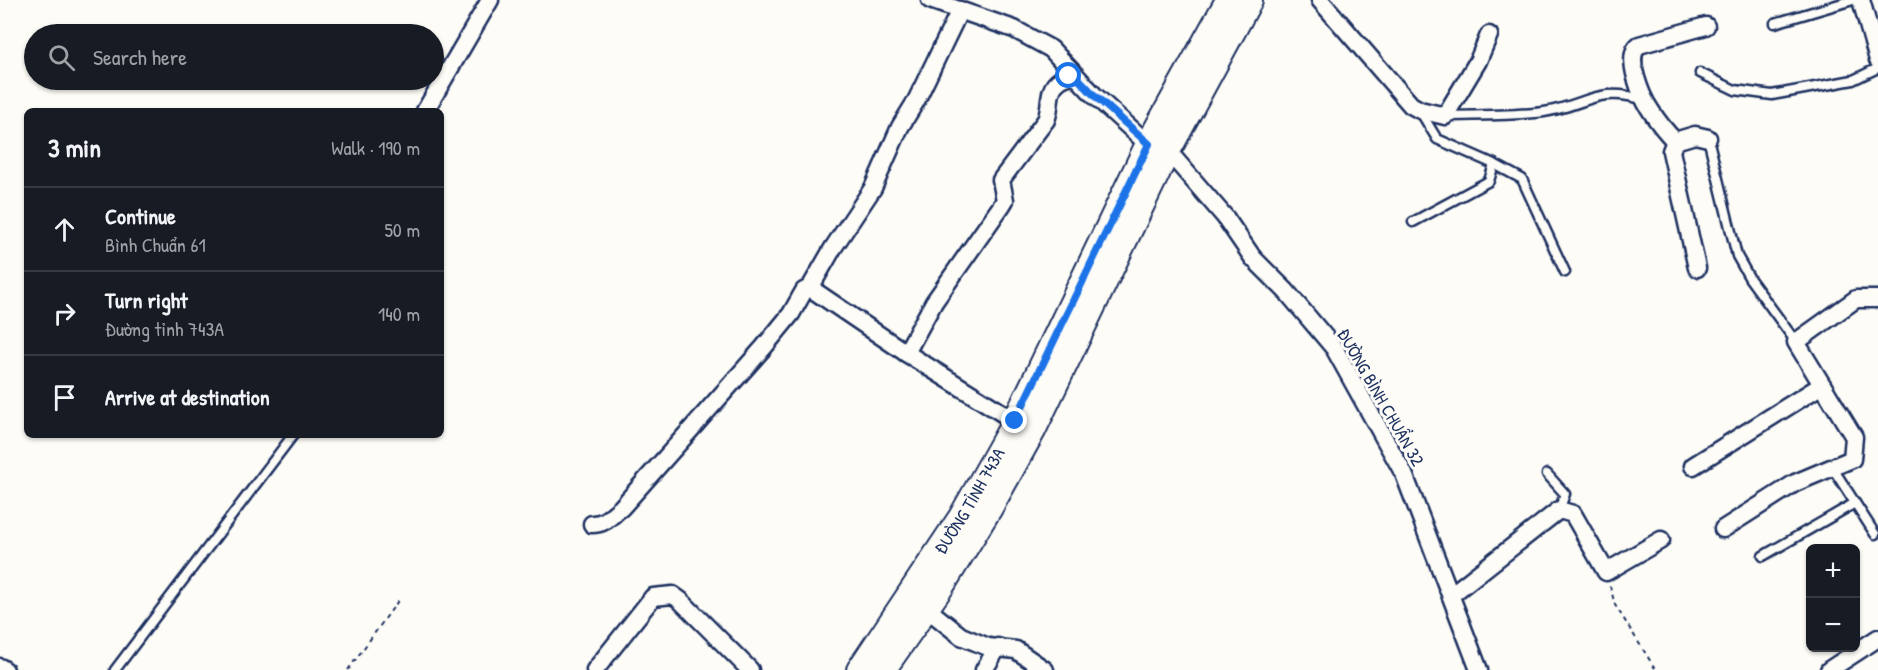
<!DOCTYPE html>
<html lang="en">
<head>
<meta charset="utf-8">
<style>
	body { margin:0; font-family:"Patrick Hand",sans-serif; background:#20242c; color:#f1f3f6 }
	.controls { position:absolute; right:18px; bottom:18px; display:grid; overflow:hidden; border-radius:9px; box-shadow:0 2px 4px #0004 }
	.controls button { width:54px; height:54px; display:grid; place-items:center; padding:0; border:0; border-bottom:2px solid #363941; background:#171b24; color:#f1f3f6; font:30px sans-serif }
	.stop { position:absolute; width:18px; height:18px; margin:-14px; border:4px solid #1a73e8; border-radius:50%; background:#fff }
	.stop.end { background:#1a73e8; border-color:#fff; box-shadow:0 2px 6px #0008 }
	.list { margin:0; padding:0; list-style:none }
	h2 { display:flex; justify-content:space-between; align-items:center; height:78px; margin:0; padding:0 24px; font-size:26px }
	h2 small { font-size:20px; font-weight:400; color:#9ea1a6 }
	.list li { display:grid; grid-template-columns:39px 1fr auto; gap:18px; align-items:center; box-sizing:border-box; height:84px; padding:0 24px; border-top:2px solid #363941 }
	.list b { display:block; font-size:22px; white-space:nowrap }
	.list p { margin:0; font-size:20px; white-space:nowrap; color:#9ea1a6 }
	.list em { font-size:20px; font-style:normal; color:#9ea1a6 }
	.icon { flex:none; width:33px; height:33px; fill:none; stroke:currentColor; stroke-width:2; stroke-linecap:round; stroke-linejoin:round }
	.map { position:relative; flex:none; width:1878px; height:670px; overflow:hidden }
	.search { position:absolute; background:#171b24; box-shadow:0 2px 4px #0004; left:24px; top:24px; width:420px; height:66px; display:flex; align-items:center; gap:15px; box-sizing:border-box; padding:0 21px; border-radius:33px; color:#9ea1a6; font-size:22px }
	.panel { position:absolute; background:#171b24; box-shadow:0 2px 4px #0004; left:24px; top:108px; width:420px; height:330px; border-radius:9px }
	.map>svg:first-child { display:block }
</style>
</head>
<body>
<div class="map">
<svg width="1878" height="670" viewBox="0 0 1878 670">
	<rect width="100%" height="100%" fill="#fdfcf7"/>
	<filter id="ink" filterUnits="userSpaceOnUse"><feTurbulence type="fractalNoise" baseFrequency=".0167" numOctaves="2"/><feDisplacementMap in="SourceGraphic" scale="12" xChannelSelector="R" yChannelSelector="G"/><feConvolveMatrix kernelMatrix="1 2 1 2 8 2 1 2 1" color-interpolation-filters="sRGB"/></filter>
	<g filter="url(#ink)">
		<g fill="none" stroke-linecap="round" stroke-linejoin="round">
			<defs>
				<g id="lane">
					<path d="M1775 23 1853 0"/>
					<path d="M1700 73 1735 90 1772 95 1853 80 1878 68"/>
					<path d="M1420 111 1437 139 1494 164 1522 179 1565 272"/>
					<path d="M1445 116C1478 115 1512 116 1544 112 1585 106 1598 85 1644 100"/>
					<path d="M1708 138 1737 256 1750 279 1796 342"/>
					<path d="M1413 222 1489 181 1494 164"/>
					<path d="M1832 467 1875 534"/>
					<path d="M1547 474 1565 494 1559 510"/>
					<path d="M1763 556 1855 503"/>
					<path d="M115 670 293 435"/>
				</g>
				<g id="street">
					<path d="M930 0 1014 29 1051 49 1094 95 1148 144"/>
					<path d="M1320 0 1411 105 1420 110 1445 116 1478 61 1489 35"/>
					<path d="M1861 0 1878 60"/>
					<path d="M425 111 490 0"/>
					<path d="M1675 141C1666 132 1658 122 1651 111 1642 98 1624 57 1639 45L1706 26"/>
					<path d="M1168 151 1225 217 1253 258 1286 291 1334 348 1404 474 1479 670"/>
					<path d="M1697 268 1671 151 1675 141 1695 135 1708 138"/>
					<path d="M810 288 833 248 873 188 900 127 916 101 960 10"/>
					<path d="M906 353 934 302 1002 205 1005 200 1001 180 1046 120C1052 107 1046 89 1060 80 1065 76 1069 77 1073 73"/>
					<path d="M1693 466 1822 385"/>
					<path d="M592 524C606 524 611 515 621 508L764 347 791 314 804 291 810 288 906 353 1015 421"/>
					<path d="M1723 529 1795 483 1852 459 1854 437 1796 342 1856 299H1878"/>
					<path d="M1451 595 1559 510 1573 514 1606 572 1661 540"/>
					<path d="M926 608 961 636 988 647 1016 650 1045 670"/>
					<path d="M0 667 5 670"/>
					<path d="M595 670 653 597 673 595 680 600 750 670"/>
					<path d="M984 670 998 647"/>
					<path d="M1829 670 1878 638"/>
				</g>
				<g id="secondary">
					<path id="s1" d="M859 670 961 517 1015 421 1148 144 1228 0"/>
					<path d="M883 670 942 586 990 508 1033 431 1168 151 1250 0"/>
				</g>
			</defs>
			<use href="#lane" stroke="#1b2f5e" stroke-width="13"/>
			<use href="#street" stroke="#1b2f5e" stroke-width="21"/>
			<use href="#secondary" stroke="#1b2f5e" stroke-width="28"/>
			<g stroke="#1b2f5e" stroke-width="2" stroke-dasharray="4.5 4.5" stroke-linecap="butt">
				<path d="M1610 586 1615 605 1656 670"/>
				<path d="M348 670 400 598"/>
			</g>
			<use href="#lane" stroke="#fdfcf7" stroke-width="8"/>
			<use href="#street" stroke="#fdfcf7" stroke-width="16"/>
			<use href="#secondary" stroke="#fdfcf7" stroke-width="24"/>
		</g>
	</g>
	<g fill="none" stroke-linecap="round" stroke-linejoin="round" filter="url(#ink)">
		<path stroke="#1a73e8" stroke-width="8" d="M1015 421 1149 144 1094 95 1073 73 1069 76"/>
	</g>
	<g text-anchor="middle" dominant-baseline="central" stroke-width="6" stroke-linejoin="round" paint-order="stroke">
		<g font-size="18" fill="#1b2f5e" stroke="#fdfcf7">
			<text transform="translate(1381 397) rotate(60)">ĐƯỜNG BÌNH CHUẨN 32</text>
			<text stroke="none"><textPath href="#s1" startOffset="202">ĐƯỜNG TỈNH 743A</textPath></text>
		</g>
	</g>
</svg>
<div class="controls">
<button>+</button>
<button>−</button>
</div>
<div class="stop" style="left:1069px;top:76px"></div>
<div class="stop end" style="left:1015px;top:421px"></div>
<div class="search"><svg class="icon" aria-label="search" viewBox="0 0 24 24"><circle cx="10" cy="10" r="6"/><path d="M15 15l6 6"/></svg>Search here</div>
<section class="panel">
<h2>3 min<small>Walk · 190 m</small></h2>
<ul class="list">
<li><svg class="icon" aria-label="ahead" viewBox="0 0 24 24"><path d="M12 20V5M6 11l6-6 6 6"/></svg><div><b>Continue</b><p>Bình Chuẩn 61</p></div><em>50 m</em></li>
<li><svg class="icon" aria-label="right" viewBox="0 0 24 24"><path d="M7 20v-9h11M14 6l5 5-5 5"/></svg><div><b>Turn right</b><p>Đường tỉnh 743A</p></div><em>140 m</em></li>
<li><svg class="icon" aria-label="arrive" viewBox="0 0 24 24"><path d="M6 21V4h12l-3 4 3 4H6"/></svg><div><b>Arrive at destination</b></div></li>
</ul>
</section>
</div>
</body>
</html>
